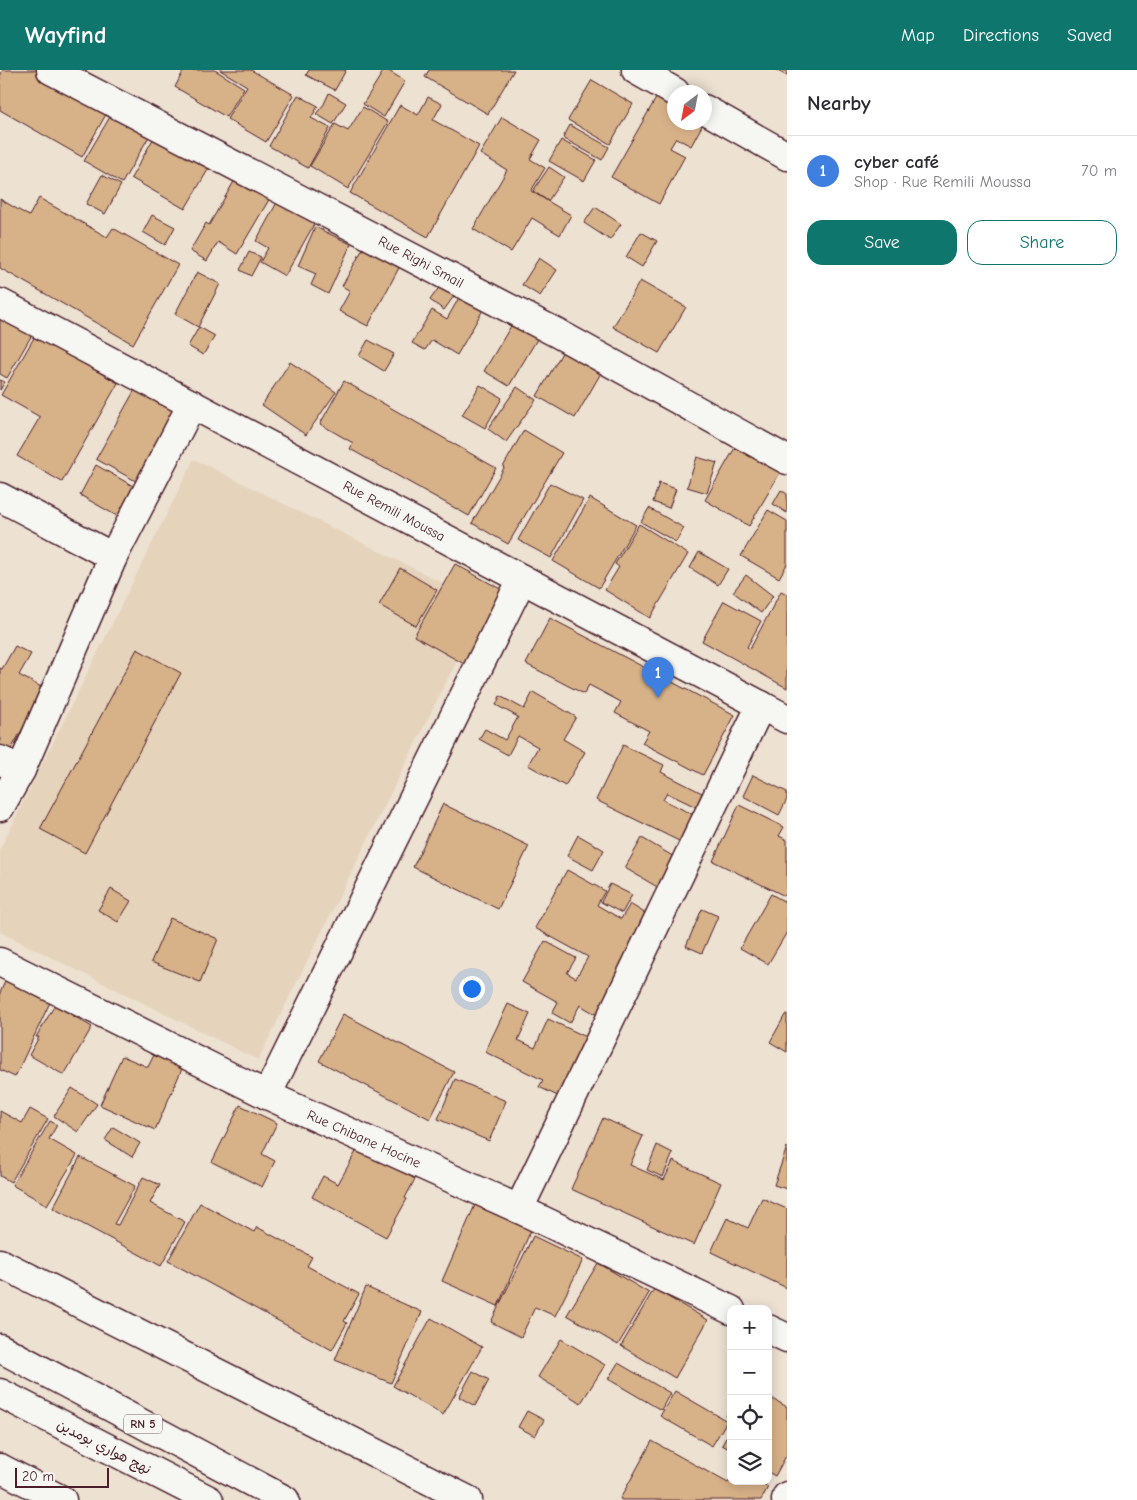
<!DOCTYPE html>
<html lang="en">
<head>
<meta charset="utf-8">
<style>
	body { margin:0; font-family:"Comic Neue","Playpen Sans Arabic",sans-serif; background:#f7f7f7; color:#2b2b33 }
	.controls { position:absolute; right:15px; bottom:15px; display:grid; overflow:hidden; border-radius:10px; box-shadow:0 2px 12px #0003 }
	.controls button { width:45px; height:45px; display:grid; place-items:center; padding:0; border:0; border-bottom:1px solid #e1e1e2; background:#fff; color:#2b2b33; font:25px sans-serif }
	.compass { position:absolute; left:667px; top:15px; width:45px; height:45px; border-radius:50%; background:#fff; box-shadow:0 2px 12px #0003; rotate:212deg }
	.scale { position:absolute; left:15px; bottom:12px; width:94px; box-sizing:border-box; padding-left:5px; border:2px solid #4a1f2b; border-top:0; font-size:14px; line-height:18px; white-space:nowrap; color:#4a1f2b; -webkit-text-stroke:4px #f6f6f2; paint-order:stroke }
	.you { position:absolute; left:471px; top:918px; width:18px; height:18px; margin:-12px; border:4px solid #fff; border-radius:50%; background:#1a73e8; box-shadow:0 0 0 8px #1a73e833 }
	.badge { display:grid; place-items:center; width:32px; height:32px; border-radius:50%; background:#0f766e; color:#fff; font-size:16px; font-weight:700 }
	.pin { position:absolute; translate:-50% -41px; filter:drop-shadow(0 1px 2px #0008) }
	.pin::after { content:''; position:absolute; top:26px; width:18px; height:15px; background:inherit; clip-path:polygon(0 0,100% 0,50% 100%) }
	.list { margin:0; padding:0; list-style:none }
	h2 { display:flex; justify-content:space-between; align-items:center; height:65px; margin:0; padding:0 20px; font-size:21px }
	h2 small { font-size:16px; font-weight:400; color:#7c7c81 }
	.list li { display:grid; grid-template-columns:32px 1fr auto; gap:15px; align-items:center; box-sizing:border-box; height:70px; padding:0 20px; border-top:1px solid #e1e1e2 }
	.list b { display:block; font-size:19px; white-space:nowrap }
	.list p { margin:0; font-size:16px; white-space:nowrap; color:#7c7c81 }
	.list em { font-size:16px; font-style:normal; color:#7c7c81 }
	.actions { display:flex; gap:10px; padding:15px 20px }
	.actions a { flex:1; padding:11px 0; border:1px solid #0f766e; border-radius:15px; text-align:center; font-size:18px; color:#0f766e }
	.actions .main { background:#0f766e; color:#fff }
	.icon { flex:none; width:28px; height:28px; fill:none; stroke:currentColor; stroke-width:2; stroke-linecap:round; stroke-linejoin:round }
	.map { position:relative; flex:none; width:787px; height:1430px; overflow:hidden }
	header { display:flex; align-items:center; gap:30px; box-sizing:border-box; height:70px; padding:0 25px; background:#0f766e; color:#fff }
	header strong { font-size:24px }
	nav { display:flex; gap:28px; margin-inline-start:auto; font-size:18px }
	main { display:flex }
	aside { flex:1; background:#fff }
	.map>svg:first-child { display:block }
</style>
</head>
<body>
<header>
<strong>Wayfind</strong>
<nav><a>Map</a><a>Directions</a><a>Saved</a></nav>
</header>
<main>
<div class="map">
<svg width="787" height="1430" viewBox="0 0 787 1430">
	<rect width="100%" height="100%" fill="#ede1d2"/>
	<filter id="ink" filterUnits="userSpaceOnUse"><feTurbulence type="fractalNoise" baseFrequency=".02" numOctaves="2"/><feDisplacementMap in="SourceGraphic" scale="10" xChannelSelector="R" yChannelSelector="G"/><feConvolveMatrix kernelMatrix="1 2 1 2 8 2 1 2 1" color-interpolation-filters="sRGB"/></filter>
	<g filter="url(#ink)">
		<path fill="#e6d3bc" d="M194 389 485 534 258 990 0 862V779Z"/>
		<g fill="#d7b188" stroke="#4a1f2b">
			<path d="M3 0H41L109 39 82 87 0 40V6Z"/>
			<path d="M184 0H215L244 18 226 47 175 17Z"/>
			<path d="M220 0H251L294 25 266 72 227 49 247 16Z"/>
			<path d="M309 0H346L335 20 306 5Z"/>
			<path d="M384 0H387L405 11 384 47 363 34Z"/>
			<path d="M429 0H514L488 44 425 7Z"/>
			<path d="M776 0H787V6Z"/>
			<path d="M592 10 633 34 610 74 568 50Z"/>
			<path d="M329 23 346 33 333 54 316 44 324 34Z"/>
			<path d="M659 23 674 31V52H704L691 76 676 68 670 78 685 86 659 134 611 107Z"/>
			<path d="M298 25 318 36 311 48 330 58 308 98 269 76Z"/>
			<path d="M428 27 442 34 433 50 479 76 428 167 350 123 400 35 418 45Z"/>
			<path d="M363 37 388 52 348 119 310 96 335 54 348 61Z"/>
			<path d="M114 40 151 63 122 113 84 91Z"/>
			<path d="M502 47 541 70 530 89 545 98 531 121 571 145 560 165 532 148 511 182 473 159 507 100 480 84Z"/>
			<path d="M570 55 609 77 602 90 563 68Z"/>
			<path d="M156 64 212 93 185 139 131 108Z"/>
			<path d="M561 70 596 90 584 111 549 91Z"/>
			<path d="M549 97 564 107 548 131 533 121Z"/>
			<path d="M102 105 121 115 105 144 86 134Z"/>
			<path d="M236 108 270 128 237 184 218 172 207 191 190 181 206 153 209 155Z"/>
			<path d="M280 127 317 149 285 206 260 192 268 178 256 171Z"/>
			<path d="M39 128 107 167 113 158 178 195 133 274 0 198V129L29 146Z"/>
			<path d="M595 137 621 154 610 170 584 153Z"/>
			<path d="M152 145 175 157 165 175 143 162Z"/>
			<path d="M315 157 351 174 328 224 311 215 316 204 298 196Z"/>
			<path d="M641 162 657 171 642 197 626 187Z"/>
			<path d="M365 175 401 194 368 256 339 241 350 221 342 216Z"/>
			<path d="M249 182 261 187 251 206 240 200Z"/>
			<path d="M539 188 557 200 540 226 522 215Z"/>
			<path d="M197 202 220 214 198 257 175 244Z"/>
			<path d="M445 209 459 219 444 240 430 230Z"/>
			<path d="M640 211 686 237 659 283 613 257Z"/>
			<path d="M460 226 483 240 457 285 432 270 425 280 412 273 432 240 447 249Z"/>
			<path d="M0 245 33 263 7 308 0 304Z"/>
			<path d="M514 251 539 266 509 316 484 301Z"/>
			<path d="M199 257 215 266 203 285 188 276Z"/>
			<path d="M35 266 118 313 62 412 17 386 40 347 1 325Z"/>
			<path d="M368 270 394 284 384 301 359 286Z"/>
			<path d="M563 281 601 303 575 348 537 326Z"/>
			<path d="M290 292 336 322 306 365 262 335Z"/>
			<path d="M0 310 5 312 0 320Z"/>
			<path d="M344 311 496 398 469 446 350 379 353 373 320 354Z"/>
			<path d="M480 315 502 328 485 358 462 345Z"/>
			<path d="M137 316 184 343 143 415 96 389Z"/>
			<path d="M517 317 536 330 506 372 488 359Z"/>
			<path d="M524 360 562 383 508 474 472 453 504 398 503 397Z"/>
			<path d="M740 369 785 394 749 456 705 430Z"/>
			<path d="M697 387 717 393 707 423 687 417Z"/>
			<path d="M96 395 140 420 124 450 80 425Z"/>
			<path d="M550 413 583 430 551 488 518 470Z"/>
			<path d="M659 413 676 419 669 438 653 432Z"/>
			<path d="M781 420 787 424V443L773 434Z"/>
			<path d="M590 428 636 455 599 518 553 491Z"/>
			<path d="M649 438 684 458 676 472 641 452Z"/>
			<path d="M768 440 787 451V494L779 508 741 486Z"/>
			<path d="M639 454 688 484 650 548 605 520 619 497 615 494Z"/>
			<path d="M699 482 728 499 718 515 690 498Z"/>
			<path d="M455 494 506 522 466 595 414 566Z"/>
			<path d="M400 498 437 520 416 556 379 535Z"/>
			<path d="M746 505 773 526 761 543 733 522Z"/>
			<path d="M781 521 787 524V618L702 571 724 531 761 551 747 577 750 579Z"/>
			<path d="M550 548 735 645 703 705 642 673 649 661 615 643 621 632 589 615 584 624 526 594Z"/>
			<path d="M15 576 31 584 19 605 45 619 10 681 0 675V598L2 599Z"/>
			<path d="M137 579 181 603 85 783 40 759Z"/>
			<path d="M533 622 576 647 563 669 585 682 565 716 528 695 538 677 518 666 508 685 479 669 485 659 505 670 518 647 496 635 500 626 524 639Z"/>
			<path d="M623 675 664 695 661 702 702 723 696 737 667 723 663 730 694 745 681 772 596 730Z"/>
			<path d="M753 705 787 722V729L779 745 743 726Z"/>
			<path d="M443 734 529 776 498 839 413 797Z"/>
			<path d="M739 735 784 757 779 766 787 770V827L713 791Z"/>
			<path d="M578 765 604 780 593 800 567 786Z"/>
			<path d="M642 768 676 788 659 818 625 798Z"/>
			<path d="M567 800 605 821 597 835 621 849 630 834 651 847 597 945 580 935 570 953 552 943 558 932 522 912 545 871 576 888 567 903 576 908 588 887 535 858Z"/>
			<path d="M610 814 632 825 622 843 601 832Z"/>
			<path d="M111 819 131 831 118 852 98 840Z"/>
			<path d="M771 824 787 833V862L768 894 740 878Z"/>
			<path d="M702 839 718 846 702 883 686 876Z"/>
			<path d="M170 848 218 869 200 912 151 892Z"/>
			<path d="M7 907 52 928 15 1007 0 1000V923Z"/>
			<path d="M508 934 530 944 518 970 535 978 548 949 595 971 566 1030 539 1017 543 1010 485 982Z"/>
			<path d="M55 935 92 957 64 1005 29 985 39 967H36Z"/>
			<path d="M343 944 454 1002 430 1049 319 991Z"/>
			<path d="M787 944V982L770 972 785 945Z"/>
			<path d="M157 979 185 992 155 1060 100 1035 122 986 148 997Z"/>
			<path d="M455 1009 506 1031 489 1071 438 1049Z"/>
			<path d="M72 1018 97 1034 78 1062 54 1046Z"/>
			<path d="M240 1035 277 1053 262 1084 275 1091 262 1117 212 1092Z"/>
			<path d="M30 1039 48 1049 11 1112 0 1106V1041L22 1053Z"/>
			<path d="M603 1048 643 1066 630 1095 664 1110 673 1091 721 1113 694 1175 571 1119Z"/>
			<path d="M50 1051 57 1055 49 1069 77 1085 47 1135 12 1115Z"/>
			<path d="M113 1057 140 1073 132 1087 105 1070Z"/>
			<path d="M657 1075 673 1083 663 1107 647 1100Z"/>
			<path d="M787 1077V1119L774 1115Z"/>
			<path d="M358 1078 415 1109 405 1128 407 1129 386 1167 312 1127 323 1106 338 1114Z"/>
			<path d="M80 1087 135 1116 114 1154 118 1155 143 1107 160 1115 150 1133 185 1152 161 1196 53 1138Z"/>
			<path d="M762 1128 787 1139V1218L711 1182 727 1148 748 1158Z"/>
			<path d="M200 1133 254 1162 257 1157 312 1187 307 1196 359 1224 344 1251 347 1253 332 1280 168 1191Z"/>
			<path d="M475 1135 531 1160 498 1236 442 1211Z"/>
			<path d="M533 1166 583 1190 555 1246 535 1237 521 1267 491 1252Z"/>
			<path d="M598 1193 649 1223 618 1275 567 1245Z"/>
			<path d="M366 1217 422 1242 391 1313 335 1290Z"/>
			<path d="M654 1219 708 1250 675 1308 621 1276Z"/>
			<path d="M431 1248 482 1277 443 1345 393 1316Z"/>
			<path d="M561 1269 605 1295 581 1333 538 1307Z"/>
			<path d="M618 1293 670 1323 661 1340 608 1309Z"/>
			<path d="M473 1301 489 1310 475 1336 459 1327Z"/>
			<path d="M675 1321 727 1351 712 1376 660 1346Z"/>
			<path d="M768 1326 787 1337V1384L775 1406 768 1402Z"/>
			<path d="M731 1337V1348L726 1346Z"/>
			<path d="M527 1341 544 1350 535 1366 518 1357Z"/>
			<path d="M731 1359V1380L722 1375Z"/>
			<path d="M652 1371 728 1413 731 1409V1411H758L768 1417 761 1430H622L620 1429Z"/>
		</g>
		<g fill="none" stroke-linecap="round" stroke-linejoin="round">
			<defs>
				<g id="minor">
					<path d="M51 0 557 263 787 390"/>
					<path d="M0 233 787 649"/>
					<path d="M0 427 113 487"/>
					<path d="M0 690 21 700"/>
					<path d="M0 737 21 700 113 487 192 334"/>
					<path d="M0 892 267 1025 519 1139 731 1240"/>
					<path d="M267 1025 522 509"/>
					<path d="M519 1139 761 635"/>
					<path d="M0 1193 468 1430"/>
					<path d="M768 1259 787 1268"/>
					<path d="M0 1398 62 1430"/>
				</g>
				<g id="major">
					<path d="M636 0 675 22"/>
					<path d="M704 39 787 86"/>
					<path d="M0 1278 285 1430"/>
					<path d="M0 1323 209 1430"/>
					<path d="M786 1430 787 1426"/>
				</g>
			</defs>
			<use href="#minor" stroke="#4a1f2b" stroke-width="31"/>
			<use href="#major" stroke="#4a1f2b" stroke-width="31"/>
			<use href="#minor" stroke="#f6f6f2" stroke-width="28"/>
			<use href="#major" stroke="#f6f6f2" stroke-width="28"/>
		</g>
	</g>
	<g text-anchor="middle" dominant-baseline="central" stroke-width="5" stroke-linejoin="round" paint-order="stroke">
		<rect fill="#f6f6f2" stroke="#7e6067" stroke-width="1" x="124" y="1344.5" width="38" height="19" rx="4"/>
		<g font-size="12" font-weight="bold" fill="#4a1f2b">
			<text x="143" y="1354">RN 5</text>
		</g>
		<g font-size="14" fill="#4a1f2b" stroke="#f6f6f2">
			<text transform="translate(421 192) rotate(28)">Rue Righi Smail</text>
			<text transform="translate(394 441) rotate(28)">Rue Remili Moussa</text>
			<text transform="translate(364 1069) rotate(24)">Rue Chibane Hocine</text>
			<text transform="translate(104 1377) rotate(27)">نهج هواري بومدين</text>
		</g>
	</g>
</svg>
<div class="controls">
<button>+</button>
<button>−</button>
<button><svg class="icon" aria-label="locate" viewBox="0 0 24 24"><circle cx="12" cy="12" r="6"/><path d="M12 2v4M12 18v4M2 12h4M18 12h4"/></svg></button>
<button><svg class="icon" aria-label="layers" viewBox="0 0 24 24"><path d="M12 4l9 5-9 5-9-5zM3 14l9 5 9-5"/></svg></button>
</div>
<svg class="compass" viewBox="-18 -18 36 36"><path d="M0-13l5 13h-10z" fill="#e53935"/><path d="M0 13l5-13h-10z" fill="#7c7c81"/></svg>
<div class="scale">20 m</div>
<div class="you"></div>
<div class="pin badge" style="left:658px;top:628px;background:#3f7fe0">1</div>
</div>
<aside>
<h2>Nearby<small></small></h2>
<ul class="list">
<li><span class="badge" style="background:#3f7fe0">1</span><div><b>cyber café</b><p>Shop · Rue Remili Moussa</p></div><em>70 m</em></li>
</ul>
<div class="actions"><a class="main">Save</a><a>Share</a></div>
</aside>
</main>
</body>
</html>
